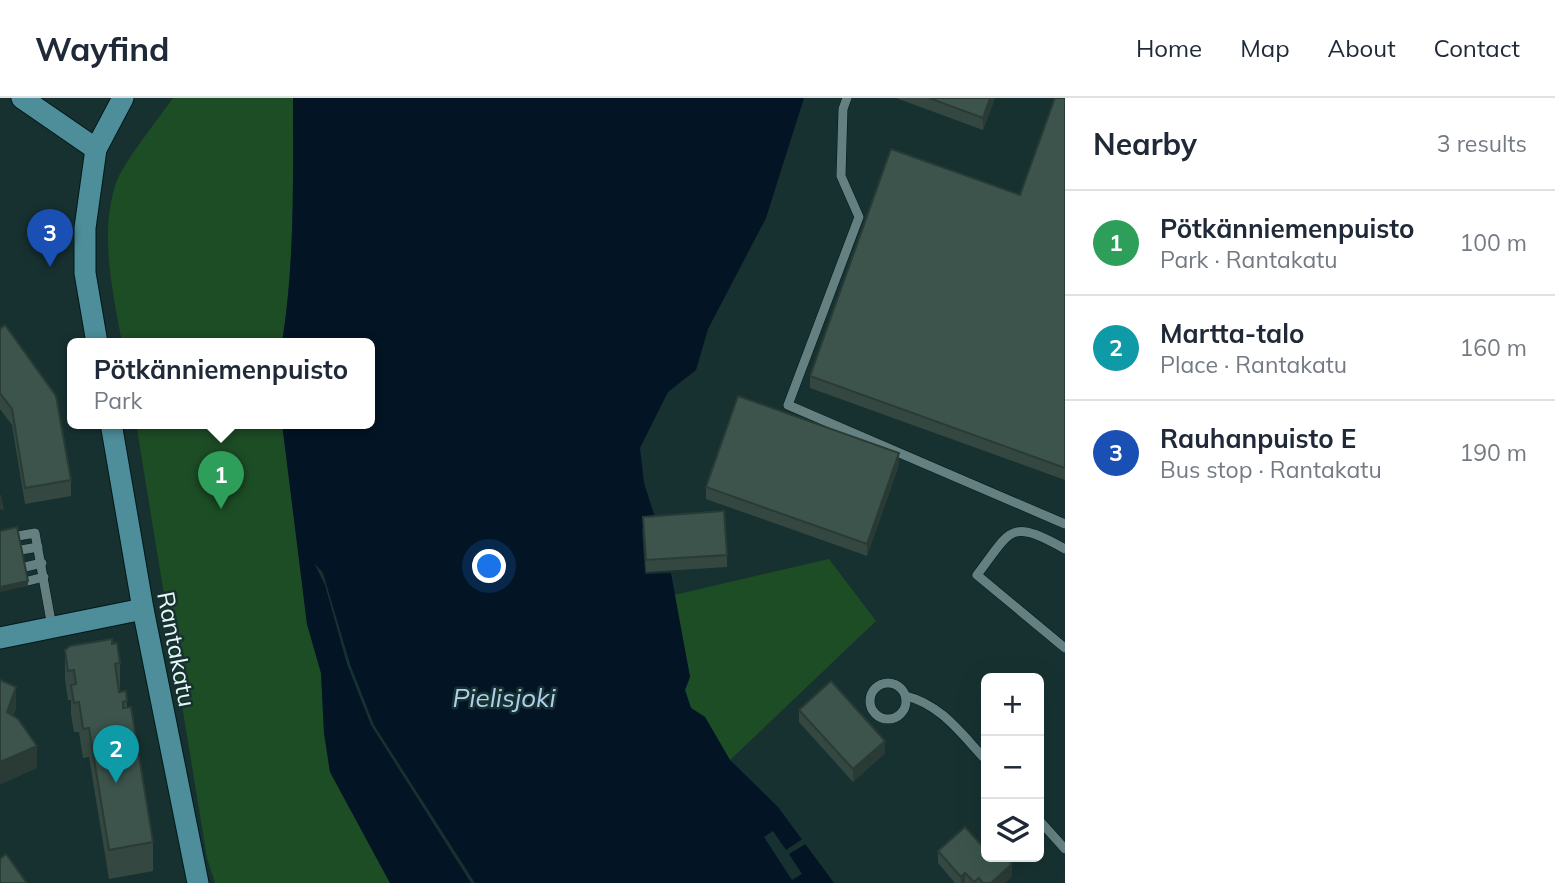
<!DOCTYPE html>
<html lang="en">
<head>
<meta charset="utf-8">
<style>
	body { margin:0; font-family:Mulish,sans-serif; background:#f2f2f3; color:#1f2937 }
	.controls { position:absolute; right:21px; bottom:21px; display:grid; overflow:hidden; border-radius:10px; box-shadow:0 7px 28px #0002 }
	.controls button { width:63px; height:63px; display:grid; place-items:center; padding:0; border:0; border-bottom:2px solid #e0e1e3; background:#fff; color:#1f2937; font:35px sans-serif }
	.you { position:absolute; left:490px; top:469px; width:24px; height:24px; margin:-18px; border:5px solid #fff; border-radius:50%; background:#1a73e8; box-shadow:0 0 0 10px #1a73e833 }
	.badge { display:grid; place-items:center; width:46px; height:46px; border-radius:50%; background:#111827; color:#fff; font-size:23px; font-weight:700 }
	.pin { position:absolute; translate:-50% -58px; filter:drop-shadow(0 2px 4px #0008) }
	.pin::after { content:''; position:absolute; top:37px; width:24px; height:21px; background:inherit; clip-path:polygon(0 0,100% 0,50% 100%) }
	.popup { position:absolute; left:67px; top:240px; width:308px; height:91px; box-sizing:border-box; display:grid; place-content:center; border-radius:10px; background:#fff; filter:drop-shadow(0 2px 5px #0005); font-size:23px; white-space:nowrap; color:#747a83 }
	.popup b { font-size:26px; color:#1f2937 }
	.popup::after { content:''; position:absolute; left:50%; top:100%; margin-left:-14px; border:14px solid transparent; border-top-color:#fff }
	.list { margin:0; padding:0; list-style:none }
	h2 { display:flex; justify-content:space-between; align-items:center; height:91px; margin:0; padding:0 28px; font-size:30px }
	h2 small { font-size:23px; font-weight:400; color:#747a83 }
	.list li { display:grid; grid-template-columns:46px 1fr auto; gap:21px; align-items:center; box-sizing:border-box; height:105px; padding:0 28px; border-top:2px solid #e0e1e3 }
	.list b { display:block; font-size:26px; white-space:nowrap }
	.list p { margin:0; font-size:23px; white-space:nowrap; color:#747a83 }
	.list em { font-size:23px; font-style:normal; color:#747a83 }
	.icon { flex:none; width:38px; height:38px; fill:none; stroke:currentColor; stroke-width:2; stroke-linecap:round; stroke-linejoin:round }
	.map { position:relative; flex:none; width:1065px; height:785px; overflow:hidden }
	header { display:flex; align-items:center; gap:42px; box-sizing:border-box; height:98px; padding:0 35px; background:#fff; border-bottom:2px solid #e0e1e3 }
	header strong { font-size:33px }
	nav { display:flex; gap:38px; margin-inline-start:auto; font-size:24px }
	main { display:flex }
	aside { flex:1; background:#fff }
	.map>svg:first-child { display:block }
</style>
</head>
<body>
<header>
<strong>Wayfind</strong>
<nav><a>Home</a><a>Map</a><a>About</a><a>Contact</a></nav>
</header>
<main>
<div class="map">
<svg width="1065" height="785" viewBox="0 0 1065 785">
	<rect width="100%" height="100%" fill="#173131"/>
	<g fill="#1d4d25">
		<path d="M173 0H293C293 82 295 163 282 245H122C113 194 99 136 116 85 122 66 160 19 173 0Z"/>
		<path d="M136 325H282L307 526 321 575 324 635 330 674 390 785H215L207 760Z"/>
		<path d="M829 461 876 523 730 662 705 619 691 610 685 592 690 579 674 497Z"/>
	</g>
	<path fill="#031425" d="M293 0H804L766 120 708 231 696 272 668 294 640 350 644 385 658 429 642 431 645 476 671 475 690 579 685 592 691 610 705 619 730 662 778 709 834 785H390L330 674 324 635 321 575 307 526 282 325H370V245H282C295 163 293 82 293 0Z"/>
	<g fill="#173131">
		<path d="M314 465 323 475 350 566 374 627 475 785H471L371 627 347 566 325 487Z"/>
		<path d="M773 733 786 752 804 740 807 745 789 756 802 776 792 782 764 739Z"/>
	</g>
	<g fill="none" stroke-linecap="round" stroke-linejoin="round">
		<defs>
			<g id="lane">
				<path d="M847 0 843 11 841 78 859 119 788 307 1065 426"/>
				<path d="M18 438 35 435 52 529"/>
				<path d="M1065 451C1009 420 1012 431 977 477L1065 550"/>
				<path d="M21 452 38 449"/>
				<path d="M25 469 42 465"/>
				<path d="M28 483 44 479"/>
				<circle cx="888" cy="603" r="18"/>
				<path d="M906 598C942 607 962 637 986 662"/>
				<path d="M1039 722 1065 751"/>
			</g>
			<g id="secondary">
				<path d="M22 0 96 51"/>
				<path d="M97 245 85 175V130L96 51 123 0"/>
				<path d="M111 325 143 511 198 785"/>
				<path d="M0 540 143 511"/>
			</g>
		</defs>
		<use href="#lane" stroke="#011819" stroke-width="10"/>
		<use href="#secondary" stroke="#011819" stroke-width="23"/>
		<use href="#lane" stroke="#648080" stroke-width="9"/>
		<use href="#secondary" stroke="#4d8e9a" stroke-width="21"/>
	</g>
	<g fill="#344841">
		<path d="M896 0H995L983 32Z"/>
		<path d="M1065 0V382L810 290V278L1020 97Z"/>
		<path d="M0 231 71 382V398L25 406 12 327 0 311Z"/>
		<path d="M899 367 867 458 706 401V389Z"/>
		<path d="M643 419 727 457V469L646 474Z"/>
		<path d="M112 546 120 565V594L127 603V609L153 744V773L109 781 89 659 83 660 79 634H74L71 616V602H68L65 581V552Z"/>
		<path d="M799 612 885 655 853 684 799 624Z"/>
		<path d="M984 750 1012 779 1005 785H955L938 765V753Z"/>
	</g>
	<g fill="#2a3b35">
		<path d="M990 0H995L983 32V20Z"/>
		<path d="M899 355V367L867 458V446Z"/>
		<path d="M28 483V488L0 494V489Z"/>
		<path d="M16 589V611L7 636V614Z"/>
		<path d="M885 643V655L853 684V671Z"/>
		<path d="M37 648V670L0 687V664Z"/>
		<path d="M1012 766V779L1005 785H991Z"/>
		<path d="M965 775V785H961V779Z"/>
	</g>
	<g fill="#3c544c" stroke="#2a3b35" stroke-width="2">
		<path d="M929 0H990L983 20Z"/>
		<path d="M1055 0H1065V370L810 278 891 51 1020 97Z"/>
		<path d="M5 227 56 298 71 382 25 390 12 311 0 295V231Z"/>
		<path d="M738 298 899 355 867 446 706 389Z"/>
		<path d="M0 397 3 411H0Z"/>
		<path d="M724 413 727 457 646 462 643 419Z"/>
		<path d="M17 429 28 483 0 489V433Z"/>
		<path d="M112 541V546L117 545 120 565 115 566 119 594 126 593 127 603 123 604V610L131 609 153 744 109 752 89 630 83 631 79 604 74 605 71 587 76 586 74 572 68 573 65 552 70 548Z"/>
		<path d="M0 582 16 589 7 614 18 621 37 648 0 664Z"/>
		<path d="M831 583 885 643 853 671 799 612Z"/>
		<path d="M965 729 984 750 986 748V759H1006L1012 766 991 785H983L979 780 974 784 965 775 961 779 938 753Z"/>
		<path d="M6 756 26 784 25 785H0V761Z"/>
	</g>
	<g text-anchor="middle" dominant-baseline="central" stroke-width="5" stroke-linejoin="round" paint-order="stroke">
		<g font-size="24" fill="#e8f7f7" stroke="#173131">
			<text transform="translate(177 551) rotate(79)">Rantakatu</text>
		</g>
		<g font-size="26" font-style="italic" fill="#b0cfee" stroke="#173131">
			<text x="504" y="599">Pielisjoki</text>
		</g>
	</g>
</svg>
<div class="controls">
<button>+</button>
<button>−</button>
<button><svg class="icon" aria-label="layers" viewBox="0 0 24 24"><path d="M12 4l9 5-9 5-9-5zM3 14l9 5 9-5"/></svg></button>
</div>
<div class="you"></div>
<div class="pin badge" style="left:221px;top:411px;background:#2e9e5b">1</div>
<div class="popup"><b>Pötkänniemenpuisto</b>Park</div>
<div class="pin badge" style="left:116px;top:685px;background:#0f9aa8">2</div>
<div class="pin badge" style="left:50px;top:169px;background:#1a4fb4">3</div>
</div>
<aside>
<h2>Nearby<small>3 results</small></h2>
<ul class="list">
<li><span class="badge" style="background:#2e9e5b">1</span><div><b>Pötkänniemenpuisto</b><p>Park · Rantakatu</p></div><em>100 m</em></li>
<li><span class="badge" style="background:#0f9aa8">2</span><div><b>Martta-talo</b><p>Place · Rantakatu</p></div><em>160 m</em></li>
<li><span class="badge" style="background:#1a4fb4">3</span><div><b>Rauhanpuisto E</b><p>Bus stop · Rantakatu</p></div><em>190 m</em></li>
</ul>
</aside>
</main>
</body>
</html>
